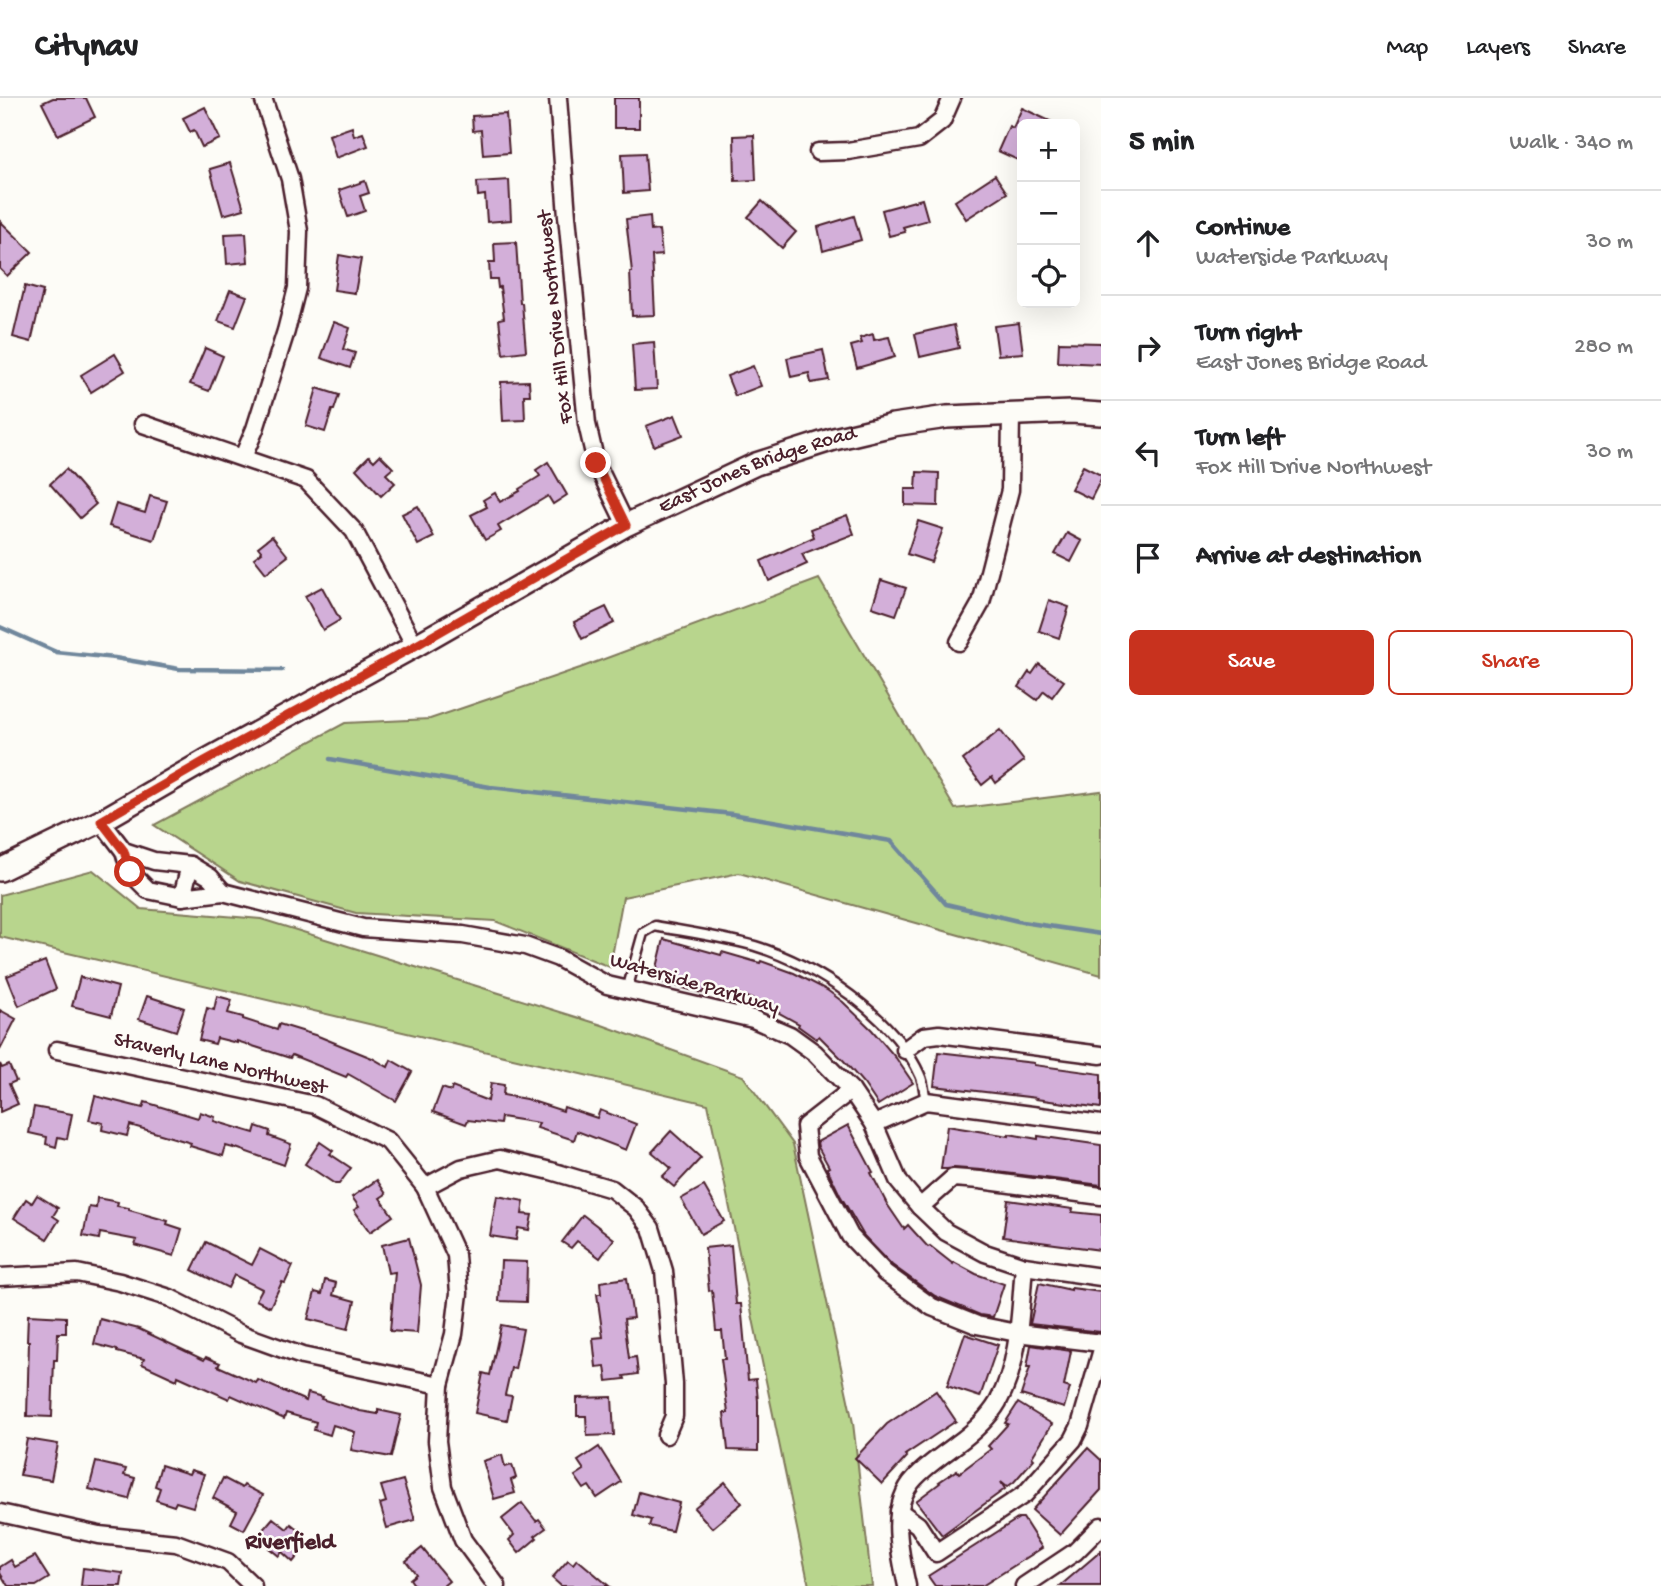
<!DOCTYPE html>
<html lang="en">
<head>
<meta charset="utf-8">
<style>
	body { margin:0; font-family:"Gochi Hand",sans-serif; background:#f2f2f2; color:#202124 }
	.controls { position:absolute; right:21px; top:21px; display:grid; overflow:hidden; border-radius:10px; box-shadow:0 7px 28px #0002 }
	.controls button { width:63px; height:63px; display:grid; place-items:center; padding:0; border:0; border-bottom:2px solid #e0e0e0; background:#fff; color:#202124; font:35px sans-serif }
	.stop { position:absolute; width:21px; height:21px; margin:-16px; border:5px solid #c8321e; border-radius:50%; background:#fff }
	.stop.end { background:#c8321e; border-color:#fff; box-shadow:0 2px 7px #0008 }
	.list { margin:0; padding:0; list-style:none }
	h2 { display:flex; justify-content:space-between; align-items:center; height:91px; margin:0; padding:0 28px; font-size:30px }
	h2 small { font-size:23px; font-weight:400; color:#757577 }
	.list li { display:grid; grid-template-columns:46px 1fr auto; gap:21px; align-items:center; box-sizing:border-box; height:105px; padding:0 28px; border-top:2px solid #e0e0e0 }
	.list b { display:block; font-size:26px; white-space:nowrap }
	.list p { margin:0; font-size:23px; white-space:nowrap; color:#757577 }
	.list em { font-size:23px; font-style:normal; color:#757577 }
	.actions { display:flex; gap:14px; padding:21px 28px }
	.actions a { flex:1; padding:16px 0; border:2px solid #c8321e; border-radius:10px; text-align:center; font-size:24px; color:#c8321e }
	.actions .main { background:#c8321e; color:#fff }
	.icon { flex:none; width:38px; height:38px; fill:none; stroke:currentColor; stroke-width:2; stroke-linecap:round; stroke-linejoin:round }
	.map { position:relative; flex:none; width:1101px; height:1488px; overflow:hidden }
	header { display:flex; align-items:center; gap:42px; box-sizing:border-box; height:98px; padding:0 35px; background:#fff; border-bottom:2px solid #e0e0e0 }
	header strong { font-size:33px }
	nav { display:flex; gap:38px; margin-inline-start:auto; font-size:24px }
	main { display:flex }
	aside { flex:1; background:#fff }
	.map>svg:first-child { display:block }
</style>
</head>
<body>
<header>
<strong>Citynav</strong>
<nav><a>Map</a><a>Layers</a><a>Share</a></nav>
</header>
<main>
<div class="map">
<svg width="1101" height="1488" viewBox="0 0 1101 1488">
	<rect width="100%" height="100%" fill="#fdfcf7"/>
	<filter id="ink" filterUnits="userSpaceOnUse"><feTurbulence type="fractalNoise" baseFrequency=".0143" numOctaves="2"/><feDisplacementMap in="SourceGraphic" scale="14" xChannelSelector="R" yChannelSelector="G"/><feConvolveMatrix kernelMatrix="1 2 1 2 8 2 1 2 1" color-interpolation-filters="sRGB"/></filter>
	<g filter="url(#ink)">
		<g fill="#b8d58d" stroke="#817a5c" stroke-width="2">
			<path d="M819 481 955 711 1101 693V877L739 775 623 799 610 869 495 823 356 815 240 783 154 727 345 625 430 621 580 570Z"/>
			<path d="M93 772 141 811 261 821 602 927 743 978 793 1046 853 1325 872 1488H809L708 1006 0 839V797Z"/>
		</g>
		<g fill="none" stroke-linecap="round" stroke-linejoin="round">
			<g stroke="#6f879c" stroke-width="4.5">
				<path d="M0 529 56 554 115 560 179 571 282 572"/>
				<path d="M330 661 490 689 732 716 891 743 946 806 1022 824 1101 836"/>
			</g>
		</g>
		<g fill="#d3afd9" stroke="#4a1f2b" stroke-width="2">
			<path d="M53 0H86L95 19 58 37 42 5Z"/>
			<rect x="614" y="0" width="25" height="30"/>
			<path d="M205 9 220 41 202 49 194 32 190 34 183 20Z"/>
			<path d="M1022 10 1056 26H1022V64L998 53 1009 28 1013 30Z"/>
			<path d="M506 16 509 55 483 57 481 32 473 33 472 18Z"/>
			<path d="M352 29 354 38 363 35 368 48 336 60 329 37Z"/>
			<path d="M754 37 756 82 735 83 734 38Z"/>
			<path d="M645 55 648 93 624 95 622 56Z"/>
			<path d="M230 65 244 111 223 117 210 71Z"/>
			<path d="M995 77 1007 95 966 121 955 103Z"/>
			<path d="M509 82 511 122 487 124 485 97 478 98 477 84Z"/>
			<path d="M365 83 369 95 360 98 365 113 348 119 339 92Z"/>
			<path d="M922 101 928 122 903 129 905 134 889 138 882 112Z"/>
			<path d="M762 103 796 134 782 150 748 119Z"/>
			<path d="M650 118 651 133 659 132 662 157 652 158 655 217 632 218 630 174H632L626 121Z"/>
			<path d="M854 118 861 142 823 153 818 129Z"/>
			<path d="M0 123 32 154 7 178 0 171Z"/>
			<path d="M246 135 248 164 227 166 225 136Z"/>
			<path d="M516 144 520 205H522L526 253 503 256 499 221 504 220 500 189 498 190 497 181H490L489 164H495L494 145Z"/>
			<path d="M339 157 361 161 355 195 334 192Z"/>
			<path d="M25 188 43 193 31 244 13 239Z"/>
			<path d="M230 192 247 198 235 229 218 223Z"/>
			<path d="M334 224 350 230 343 251 355 255 350 270 321 260Z"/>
			<path d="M1019 225 1023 255 998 257 994 228Z"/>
			<path d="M954 227 959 250 920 259 915 236Z"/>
			<path d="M873 236 874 242 889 239 895 259 857 270 851 248 862 245 860 240Z"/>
			<path d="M654 244 657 291 635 292 632 246Z"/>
			<path d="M1059 244 1101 245V266L1058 264Z"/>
			<path d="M205 250 223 258 209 293 190 286Z"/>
			<path d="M823 252 829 282 811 285 809 275 791 279 787 260Z"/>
			<path d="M115 256 125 273 91 294 81 277Z"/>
			<path d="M753 268 761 288 735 298 727 278Z"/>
			<path d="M529 283 530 297H524L525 322 503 323 501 284Z"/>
			<path d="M317 290 339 297 334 312H332L325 334 306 328Z"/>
			<path d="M675 317 683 337 654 348 646 328Z"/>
			<path d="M380 357 393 370 386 376 395 385 381 398 356 371 369 358 374 363Z"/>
			<path d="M548 364 567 397 553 406 548 398 498 428 501 433 485 442 471 417 487 409 483 402 495 395 500 404 520 393 519 391 540 378 536 372Z"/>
			<path d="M1083 368 1101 377V381L1091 401 1071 391Z"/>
			<path d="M66 371 96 406 80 420 50 386Z"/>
			<path d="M917 374 939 375 938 408 905 407V391H916Z"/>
			<path d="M150 398 167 403 154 442 109 428 116 406 145 415Z"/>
			<path d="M418 408 434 439 418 447 402 416Z"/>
			<path d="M847 417 854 436 802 456 807 466 769 483 761 463 814 439 811 431Z"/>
			<path d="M918 423 943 431 931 464 907 456Z"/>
			<path d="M1067 435 1082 443 1071 464 1055 456Z"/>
			<path d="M272 438 288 458 266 475 254 460 262 454 258 449Z"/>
			<path d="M881 482 906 490 896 517 872 509Z"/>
			<path d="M322 489 340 522 323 532 305 498Z"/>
			<path d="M1049 502 1069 509 1059 540 1039 533Z"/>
			<path d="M606 509 614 525 582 541 574 524Z"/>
			<path d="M1039 566 1064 583 1052 599 1044 593 1037 602 1019 589 1029 574 1032 576Z"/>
			<path d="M1000 632 1024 663 996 685 992 679 982 687 963 662Z"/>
			<path d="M664 841 721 857 722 854 760 865 761 863 794 875 827 892 843 904 872 932 896 960 913 985 878 1007 864 986 844 963 819 938 816 941 798 928 799 926 774 912 775 910 733 894 731 900 704 892 702 895 654 882Z"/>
			<path d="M45 863 56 891 19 908 7 878Z"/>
			<path d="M80 879 118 889 111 918 72 908Z"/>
			<path d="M147 898 184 910 176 933 139 921Z"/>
			<path d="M217 898 232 902 228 915 243 919V921L277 932 279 926 318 938 372 960 388 969 391 962 412 974 396 1003 348 976 346 979 292 957 290 960 237 943V945L217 940 215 946 199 942 207 910 214 912Z"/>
			<path d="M0 912 16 921 0 952Z"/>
			<path d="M938 954 1034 965V967L1101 976V1010L1036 1001 1037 1000 934 988Z"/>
			<path d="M0 966 2 970 9 967 16 983 9 986 18 1006 0 1014Z"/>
			<path d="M491 985 504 987 503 997 526 1001 563 1013 564 1009 597 1020 600 1012 636 1026 626 1052 577 1033 574 1042 537 1030 539 1025 501 1019 500 1026 468 1022 466 1026 433 1014 442 990 451 993 452 989 488 1003Z"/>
			<path d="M95 998 143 1010 145 1004 198 1020 200 1014 215 1019 214 1023 254 1035 256 1028 270 1033 269 1038 291 1046 284 1067 233 1049V1050L226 1048 223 1058 190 1048 191 1045 130 1027 127 1038 102 1032 103 1025 89 1022Z"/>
			<path d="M34 1009 72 1016 67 1041 58 1039 56 1049 46 1046 47 1039 29 1035Z"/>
			<path d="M848 1027 873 1074 871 1075 887 1106 904 1131 908 1127 928 1149 930 1148 953 1166 954 1164 976 1176 1004 1186 993 1219 980 1217 935 1198 892 1167 864 1138 840 1097 827 1070 829 1069 818 1049 817 1044Z"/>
			<path d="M947 1028 1009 1038V1036L1038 1041V1038L1101 1047V1087L981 1072 954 1070 947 1071H941Z"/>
			<path d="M671 1033 701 1060 674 1089 662 1079 671 1070 652 1054Z"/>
			<path d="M320 1044 333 1053 330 1056 351 1070 339 1086H335L305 1066Z"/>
			<path d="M377 1082 386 1096 380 1100 393 1118 370 1134 354 1112 359 1109 352 1099Z"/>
			<path d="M704 1088 724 1123 701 1136 681 1101Z"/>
			<path d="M37 1097 58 1110 53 1118 59 1122 47 1141 14 1120 26 1101 32 1105Z"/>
			<path d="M497 1098 524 1103 522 1116 532 1117 529 1132 518 1130 516 1142 490 1138Z"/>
			<path d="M97 1100 118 1104 117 1108 129 1110V1112L168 1123 167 1126 182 1131 174 1158 135 1147 137 1142 100 1135 99 1141 83 1138 89 1109 96 1110Z"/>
			<path d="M1008 1102 1073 1111 1072 1114 1101 1117V1152L1003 1139Z"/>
			<path d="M583 1117 614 1141 600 1160 577 1143 571 1150 562 1144Z"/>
			<path d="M409 1140 421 1187 417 1235 390 1233 395 1174 388 1175 382 1147Z"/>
			<path d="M206 1144 252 1167 260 1151 293 1168 285 1185 282 1184 270 1209 256 1202 262 1191 234 1177 228 1190 192 1172Z"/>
			<path d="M731 1147 736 1206H741L748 1282 756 1281 758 1303V1353L728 1352 724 1315H728L721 1261H725L722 1233H716L712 1192 709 1193 705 1150Z"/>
			<path d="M501 1163 527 1164 526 1204 499 1203Z"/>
			<path d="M627 1180 633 1220 624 1221 629 1260 636 1259 638 1276 624 1278 625 1281 607 1283 605 1268 596 1269 593 1240 603 1239 597 1196H601L600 1184Z"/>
			<path d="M325 1182 336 1185 333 1197 355 1203 348 1231 308 1221 315 1194 322 1196Z"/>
			<path d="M1039 1185 1071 1192V1190L1101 1194V1234L1030 1226Z"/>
			<path d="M28 1217 66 1219V1235H58L57 1262H54L52 1319 27 1318 29 1243H27Z"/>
			<path d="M100 1221 139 1231 204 1262 206 1259 220 1265 218 1268 256 1285 258 1282 306 1303 308 1295 322 1299 321 1301 360 1313 378 1316V1312L401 1317 391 1359 351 1352 355 1334 333 1327 330 1337 314 1332 316 1324 286 1315 284 1321 231 1297 229 1301 178 1278 177 1282 142 1266 144 1261 117 1254V1252L94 1246Z"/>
			<path d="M501 1227 523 1231 515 1271 511 1270 505 1297 512 1298 507 1322 475 1315 483 1275 490 1277Z"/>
			<path d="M965 1236 998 1247 980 1299 947 1288Z"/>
			<path d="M1031 1247 1071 1253 1064 1288 1070 1290 1064 1310 1021 1297 1030 1269H1027Z"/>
			<path d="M936 1293 956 1323 905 1357 907 1359 882 1386 855 1360 887 1326Z"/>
			<path d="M612 1299 614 1337 587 1338 586 1318H577V1300Z"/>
			<path d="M1018 1305 1052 1326 1032 1359 1034 1361 1014 1384 1007 1389 1001 1384 1005 1391 942 1437 916 1403 940 1385 939 1384 957 1372 959 1375 991 1351 988 1348 1008 1326 1005 1325Z"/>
			<path d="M27 1341 58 1346 51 1382 20 1377Z"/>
			<path d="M599 1349 621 1384 597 1400 589 1388 584 1391 575 1378 584 1372 578 1363Z"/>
			<path d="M1088 1350 1101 1362V1392L1060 1437 1032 1412Z"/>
			<path d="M502 1357 505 1369 512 1367 516 1380 511 1382 515 1395 494 1401 483 1363Z"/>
			<path d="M96 1364 126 1371 124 1377 135 1380 129 1401 89 1391Z"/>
			<path d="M161 1367 189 1376 191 1372 204 1376 193 1409 176 1404 174 1408 156 1402 160 1390 155 1388Z"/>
			<path d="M223 1380 242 1390 244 1387 263 1397 244 1432 231 1425 237 1413 213 1400Z"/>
			<path d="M403 1382 415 1422 387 1430 380 1406 386 1404 381 1388Z"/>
			<path d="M725 1384 742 1405 712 1430 694 1410Z"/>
			<path d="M639 1394 679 1405 672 1433 649 1428 651 1422 633 1417Z"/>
			<path d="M522 1405 536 1423 539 1421 546 1430 535 1438 537 1440 519 1455 509 1442 514 1437 502 1421Z"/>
			<path d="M273 1420 287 1431 291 1426 300 1433 296 1437 307 1447 293 1464 282 1454 279 1458 269 1450 272 1446 260 1435Z"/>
			<path d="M1019 1420H1023L1042 1450 982 1488H935L928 1478Z"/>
			<path d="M422 1450 449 1483 443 1488H415L410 1481 416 1476 406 1463Z"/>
			<path d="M1101 1453V1488H1060L1081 1470Z"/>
			<path d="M35 1458 49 1480 36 1488H8L0 1475V1469L11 1462 15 1469Z"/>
			<path d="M577 1461 609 1488H561L552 1480 568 1462 573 1466Z"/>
			<path d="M83 1470 123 1475 121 1488H81Z"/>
		</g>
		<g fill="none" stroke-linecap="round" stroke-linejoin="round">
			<defs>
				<path id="lane" d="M627 892 643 835 655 828C687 834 723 839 755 848 816 867 893 917 920 977 924 985 924 995 926 1003"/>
				<g id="street">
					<path d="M558 0 567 118 587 326 596 365 626 427"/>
					<path d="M818 54 848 53 919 41 942 23 952 0"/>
					<path d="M143 326 306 382 354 433 415 548"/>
					<path d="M243 359 255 331 286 233 297 190 299 133 290 81 263 0"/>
					<path d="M959 544 981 505 1010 392 1011 315"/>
					<path d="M101 723 124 753 130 774 148 792 182 799 223 794 363 830 463 837 525 848 558 860 607 887 753 921 790 937 815 955 851 992 874 1026 899 1084 920 1109 946 1134 985 1155 1024 1168 1101 1179"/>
					<path d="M124 753 154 763 190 767 210 779 223 794"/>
					<path d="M182 799 190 767"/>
					<path d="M57 952 315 1007 388 1043 425 1089 456 1157 459 1195 454 1236 440 1287 437 1343 443 1389 463 1442 497 1488"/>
					<path d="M905 952 924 938 939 936 1101 957"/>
					<path d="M851 992 805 1028 808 1058 850 1138 885 1175 932 1209 977 1227 1017 1235 1101 1245"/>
					<path d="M874 1026 926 1003 1101 1026"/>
					<path d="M425 1089 461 1070 500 1061 551 1073 612 1091 636 1110 651 1130 664 1173 674 1286V1318L666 1337"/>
					<path d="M920 1109 953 1080 980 1082 1101 1098"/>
					<path d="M0 1179 77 1175 120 1184 170 1200 241 1236 302 1258 440 1287"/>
					<path d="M899 1413 918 1427 936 1455 1025 1396 1073 1342 1080 1328 1101 1255"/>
					<path d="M0 1415 99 1437 176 1445 228 1464 253 1488"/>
					<path d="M907 1488C900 1455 888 1408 915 1380 927 1367 943 1357 957 1346 972 1335 988 1321 998 1304 1020 1264 1020 1213 1024 1168"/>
					<path d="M1024 1488 1075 1454 1101 1428"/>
				</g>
				<g id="secondary">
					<path id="s1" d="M0 772 101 723 205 663 415 548 626 427 756 366 834 341 893 327 947 319 1071 314 1101 316"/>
				</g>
			</defs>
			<use href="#lane" stroke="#4a1f2b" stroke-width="13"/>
			<use href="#street" stroke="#4a1f2b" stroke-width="21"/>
			<use href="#secondary" stroke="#4a1f2b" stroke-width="26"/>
			<use href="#lane" stroke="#fdfcf7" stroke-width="8"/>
			<use href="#street" stroke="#fdfcf7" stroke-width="16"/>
			<use href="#secondary" stroke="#fdfcf7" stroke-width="21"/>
		</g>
	</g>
	<g fill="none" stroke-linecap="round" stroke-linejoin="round" filter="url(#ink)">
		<path stroke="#c8321e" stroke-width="9" d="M130 774 124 753 101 723 205 663 415 548 626 427 596 365"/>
	</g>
	<g text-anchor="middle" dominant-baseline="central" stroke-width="5" stroke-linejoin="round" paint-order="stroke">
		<g font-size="21" fill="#4a1f2b" stroke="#fdfcf7">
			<text transform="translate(557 219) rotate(-96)">Fox Hill Drive Northwest</text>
			<text stroke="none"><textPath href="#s1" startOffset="858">East Jones Bridge Road</textPath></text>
			<text transform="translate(694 887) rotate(16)">Waterside Parkway</text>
			<text transform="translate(220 967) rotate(13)">Staverly Lane Northwest</text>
		</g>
		<g font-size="23" font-weight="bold" fill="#4a1f2b" stroke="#fdfcf7">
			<text x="290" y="1445">Riverfield</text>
		</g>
	</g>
</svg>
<div class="controls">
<button>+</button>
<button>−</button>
<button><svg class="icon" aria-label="locate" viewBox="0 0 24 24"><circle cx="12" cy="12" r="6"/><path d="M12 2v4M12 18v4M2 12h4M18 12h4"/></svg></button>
</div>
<div class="stop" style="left:130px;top:774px"></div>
<div class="stop end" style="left:596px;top:365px"></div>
</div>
<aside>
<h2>5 min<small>Walk · 340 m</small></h2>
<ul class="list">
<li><svg class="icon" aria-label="ahead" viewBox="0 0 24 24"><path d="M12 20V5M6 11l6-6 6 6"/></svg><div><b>Continue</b><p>Waterside Parkway</p></div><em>30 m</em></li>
<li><svg class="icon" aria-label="right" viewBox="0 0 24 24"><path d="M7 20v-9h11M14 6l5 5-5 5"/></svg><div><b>Turn right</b><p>East Jones Bridge Road</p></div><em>280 m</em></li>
<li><svg class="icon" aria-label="left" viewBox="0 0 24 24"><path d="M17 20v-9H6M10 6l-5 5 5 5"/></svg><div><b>Turn left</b><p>Fox Hill Drive Northwest</p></div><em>30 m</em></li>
<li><svg class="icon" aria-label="arrive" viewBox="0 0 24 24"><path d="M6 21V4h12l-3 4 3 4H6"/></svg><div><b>Arrive at destination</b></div></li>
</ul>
<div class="actions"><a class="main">Save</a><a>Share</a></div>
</aside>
</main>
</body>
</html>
